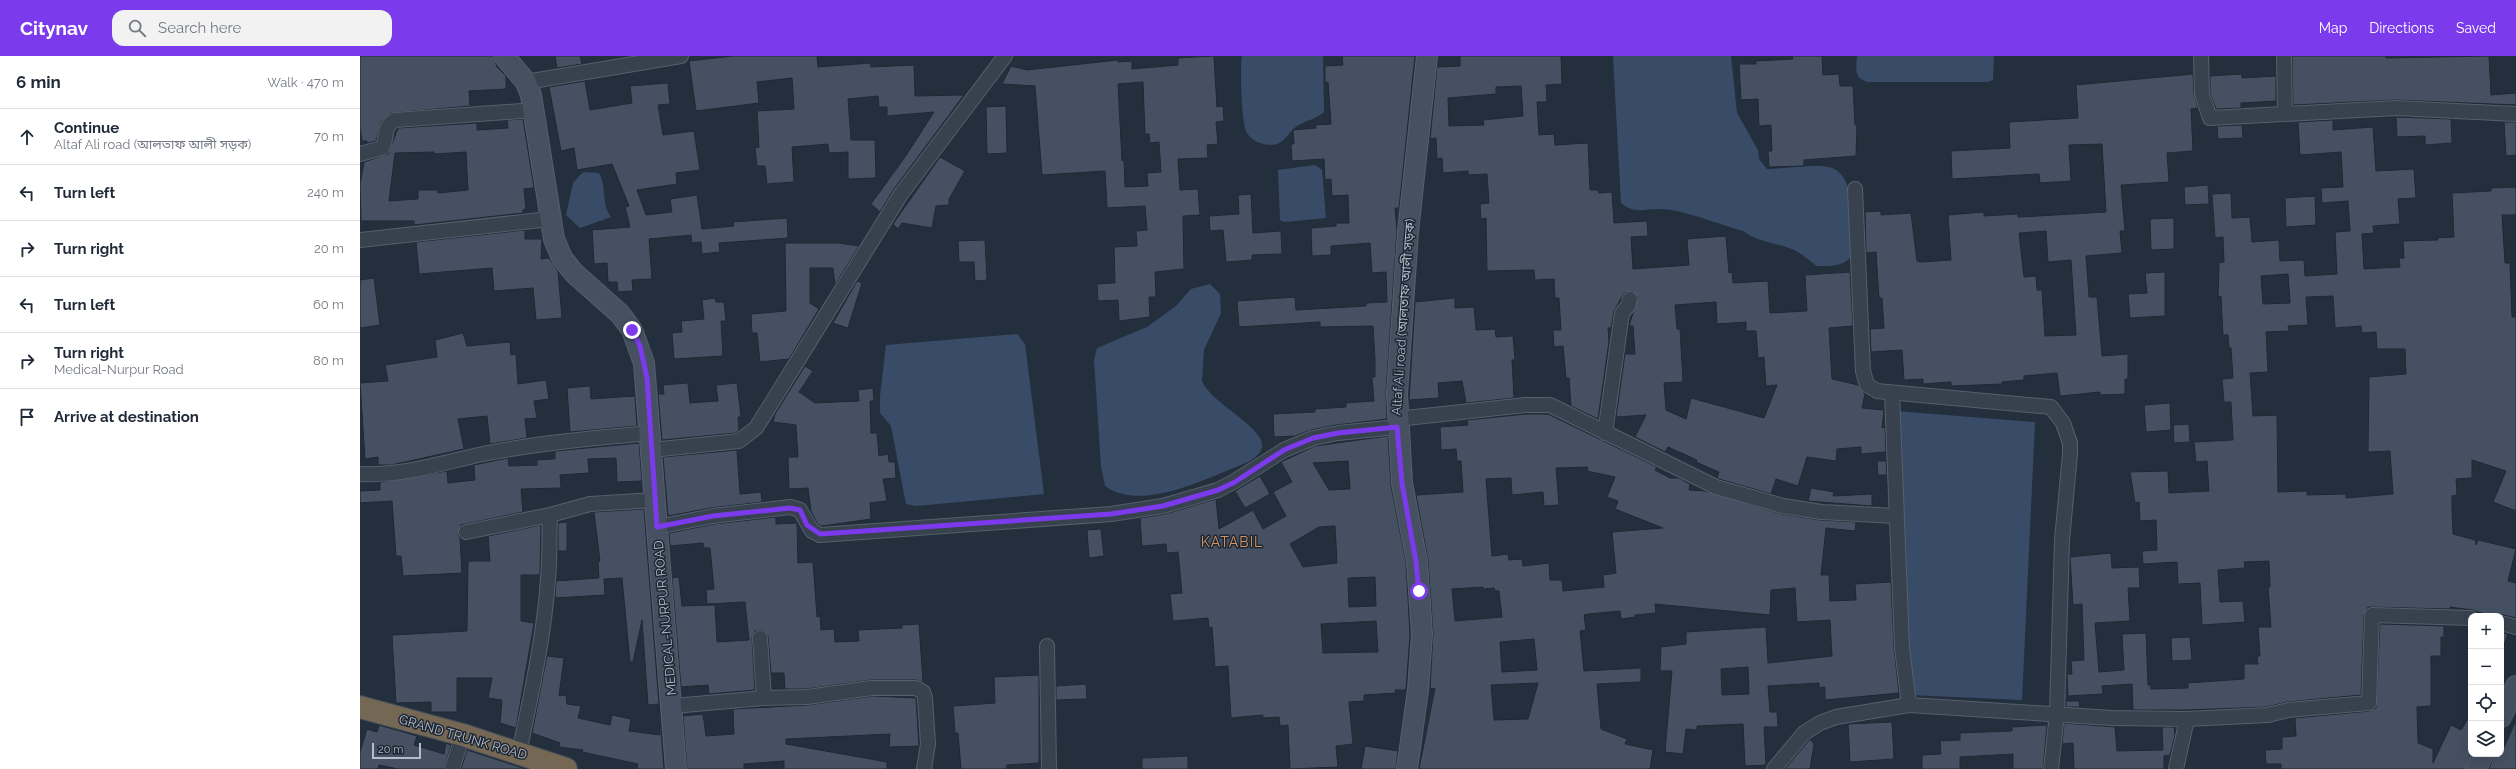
<!DOCTYPE html>
<html lang="en">
<head>
<meta charset="utf-8">
<style>
	body { margin:0; font-family:Raleway,"Noto Sans Bengali",sans-serif; background:#f2f2f3; color:#1f2937 }
	.controls { position:absolute; right:12px; bottom:12px; display:grid; overflow:hidden; border-radius:8px; box-shadow:0 4px 16px #0002 }
	.controls button { width:36px; height:36px; display:grid; place-items:center; padding:0; border:0; border-bottom:1px solid #e0e1e3; background:#fff; color:#1f2937; font:20px sans-serif }
	.scale { position:absolute; left:12px; bottom:10px; width:49px; box-sizing:border-box; padding-left:4px; border:2px solid #b4bcc9; border-top:0; font-size:11px; line-height:14px; white-space:nowrap; color:#b4bcc9; -webkit-text-stroke:3px #1d2633; paint-order:stroke }
	.stop { position:absolute; width:12px; height:12px; margin:-9px; border:3px solid #7c3aed; border-radius:50%; background:#fff }
	.stop.end { background:#7c3aed; border-color:#fff; box-shadow:0 1px 4px #0008 }
	.list { margin:0; padding:0; list-style:none }
	h2 { display:flex; justify-content:space-between; align-items:center; height:52px; margin:0; padding:0 16px; font-size:17px }
	h2 small { font-size:13px; font-weight:400; color:#747a83 }
	.list li { display:grid; grid-template-columns:26px 1fr auto; gap:12px; align-items:center; box-sizing:border-box; height:56px; padding:0 16px; border-top:1px solid #e0e1e3 }
	.list b { display:block; font-size:15px; white-space:nowrap }
	.list p { margin:0; font-size:13px; white-space:nowrap; color:#747a83 }
	.list em { font-size:13px; font-style:normal; color:#747a83 }
	.icon { flex:none; width:22px; height:22px; fill:none; stroke:currentColor; stroke-width:2; stroke-linecap:round; stroke-linejoin:round }
	.map { position:relative; flex:none; width:2156px; height:713px; overflow:hidden }
	header { display:flex; align-items:center; gap:24px; box-sizing:border-box; height:56px; padding:0 20px; background:#7c3aed; color:#fff }
	header strong { font-size:19px }
	nav { display:flex; gap:22px; margin-inline-start:auto; font-size:14px }
	.search { width:280px; height:36px; background:#f2f2f3; display:flex; align-items:center; gap:10px; box-sizing:border-box; padding:0 14px; border-radius:12px; color:#747a83; font-size:15px }
	main { display:flex }
	aside { flex:1; background:#fff }
	.map>svg:first-child { display:block }
</style>
</head>
<body>
<header>
<strong>Citynav</strong>
<div class="search"><svg class="icon" aria-label="search" viewBox="0 0 24 24"><circle cx="10" cy="10" r="6"/><path d="M15 15l6 6"/></svg>Search here</div>
<nav><a>Map</a><a>Directions</a><a>Saved</a></nav>
</header>
<main>
<aside>
<h2>6 min<small>Walk · 470 m</small></h2>
<ul class="list">
<li><svg class="icon" aria-label="ahead" viewBox="0 0 24 24"><path d="M12 20V5M6 11l6-6 6 6"/></svg><div><b>Continue</b><p>Altaf Ali road (আলতাফ আলী সড়ক)</p></div><em>70 m</em></li>
<li><svg class="icon" aria-label="left" viewBox="0 0 24 24"><path d="M17 20v-9H6M10 6l-5 5 5 5"/></svg><div><b>Turn left</b></div><em>240 m</em></li>
<li><svg class="icon" aria-label="right" viewBox="0 0 24 24"><path d="M7 20v-9h11M14 6l5 5-5 5"/></svg><div><b>Turn right</b></div><em>20 m</em></li>
<li><svg class="icon" aria-label="left" viewBox="0 0 24 24"><path d="M17 20v-9H6M10 6l-5 5 5 5"/></svg><div><b>Turn left</b></div><em>60 m</em></li>
<li><svg class="icon" aria-label="right" viewBox="0 0 24 24"><path d="M7 20v-9h11M14 6l5 5-5 5"/></svg><div><b>Turn right</b><p>Medical-Nurpur Road</p></div><em>80 m</em></li>
<li><svg class="icon" aria-label="arrive" viewBox="0 0 24 24"><path d="M6 21V4h12l-3 4 3 4H6"/></svg><div><b>Arrive at destination</b></div></li>
</ul>
</aside>
<div class="map">
<svg width="2156" height="713" viewBox="0 0 2156 713">
	<rect width="100%" height="100%" fill="#242f3e"/>
	<g fill="#394c67">
		<path d="M882 0H963L964 56C957 63 946 64 937 70 929 75 927 84 917 88 907 91 892 86 887 77 881 67 880 12 882 0Z"/>
		<path d="M1253 0H1371L1377 57 1398 94 1399 103 1407 113C1424 113 1457 107 1472 112 1498 121 1491 177 1492 199 1485 211 1469 210 1457 210 1449 205 1443 198 1434 194 1417 187 1397 186 1383 175 1361 169 1319 152 1299 153 1284 153 1274 158 1261 147Z"/>
		<path d="M1497 0H1634L1633 24 1628 26H1508C1494 23 1496 13 1497 0Z"/>
		<path d="M955 109 962 114 966 162 924 166 920 164 918 114Z"/>
		<path d="M223 116 239 117C247 131 241 148 251 161L220 172 206 159 213 127Z"/>
		<path d="M850 228 860 238 861 257 844 294 842 325C849 346 906 372 902 391 901 398 893 403 888 406 849 421 783 457 745 430L741 410 734 304 737 292 787 271 816 250 831 233Z"/>
		<path d="M657 278 665 288 684 438 556 450 546 448 531 370 520 357V340L526 289Z"/>
		<path d="M1535 355 1675 366 1662 644 1551 639Z"/>
	</g>
	<g fill="#455162" stroke="#1f2835" fill-rule="evenodd">
		<path d="M0 0H133L137 11 146 20V33L109 35 110 50 31 57 21 66 16 85 7 87V85H2L0 72Z"/>
		<path d="M195 0H220L222 8 197 12Z"/>
		<path d="M373 0H457L458 11 511 7V11L554 9 555 40 604 39 534 133 520 156 511 148 545 101 574 56 527 60V51H519L518 40 488 43 491 84H515L516 122 488 123V96L469 97 468 88 432 91 434 126 407 128 405 110H397L395 92 399 91 397 55 434 53 432 22 397 26 399 47 336 55 329 5Z"/>
		<path d="M854 0 857 51 863 50 864 65 856 66 858 88 847 89 848 102 818 103 820 134 838 133 840 159 823 160 824 213 795 216 796 241H789L790 261 759 265 758 244 738 245 737 228 755 227 754 191 777 190 776 175 787 174 785 150 747 152 745 115 682 119 675 30 642 28 651 10 667 14 758 4V6L772 5V13L818 9V2ZM783 26 785 78H789L790 87 799 86 801 116 787 117 788 130 765 131 764 104 762 105 758 28Z"/>
		<path d="M982 0H1055L1039 152H1035L1037 174 1026 337 1027 363 976 369 951 374 935 380 914 381 913 358 955 356V353L986 351V347L1014 345 1012 321H1015V304L1013 270 960 271V266L879 271 877 245 935 241 936 254 1006 250V247L1027 246 1026 216 1012 217 1010 187 971 190V199L952 200 951 172 976 170V167H989L988 139 972 140 971 123 965 124 964 103 932 105 931 88H934L933 74 956 72 955 69 971 68 968 26 965 27V10L983 9Z"/>
		<path d="M1100 0H1201L1202 28 1186 29 1187 46H1177L1179 79 1194 78 1195 89 1228 87 1230 134H1238L1239 137 1252 136 1254 167 1287 165 1288 180 1271 181 1273 213 1329 209 1327 183 1366 180 1369 217 1372 216 1373 227 1408 225 1410 257 1447 255 1445 219 1490 216 1493 270 1469 272 1472 323 1498 329 1505 338 1502 352 1524 354 1522 372 1525 371 1526 396 1501 398V391L1477 393 1476 405 1447 401 1438 430 1416 423 1411 438 1359 423 1357 422 1359 416 1336 406 1337 404 1308 391 1305 396 1275 381 1286 359 1256 361 1265 298H1275L1273 270H1269L1278 241 1272 235 1264 237 1254 255 1251 272H1248L1249 285 1238 363 1211 350 1209 322H1206L1203 290 1194 291 1193 274H1201L1199 242H1195L1194 223 1175 224 1174 214 1127 215 1126 162 1121 163 1120 148 1129 147 1127 118 1108 119V115L1083 117 1082 102 1077 103 1076 82 1070 83 1077 11 1100 10ZM1161 30 1163 60 1123 64 1124 69 1089 70 1088 42 1136 38V31ZM1356 246 1357 268 1386 266V275H1396L1398 302 1404 301 1406 330 1417 329 1404 362 1331 342 1326 363 1306 354 1304 327 1323 326 1320 273H1317L1315 249Z"/>
		<path d="M1432 0H1462L1463 19 1479 18 1480 30H1493L1495 69H1497L1496 100 1444 104V110L1409 111 1408 95H1412L1411 69 1399 70 1398 43 1381 44 1379 8H1396V5L1433 3Z"/>
		<path d="M1932 0H2026V2L2129 0 2131 39 2156 37V49L2036 44 1933 49Z"/>
		<path d="M1833 18 1834 38 1838 52 1831 53 1833 95 1807 97 1809 126 1761 129 1765 175H1760L1762 197 1726 200 1729 241H1737L1742 300 1768 298V323H1765V338L1740 339V336L1700 340 1697 317 1664 320V324L1642 326V328L1591 330V326L1563 328V323L1544 324 1542 294 1511 296 1510 273 1524 272 1522 242H1519L1516 196 1506 197 1505 156 1521 155V159L1551 157 1557 205 1561 206 1591 204 1588 159 1624 156V160L1658 158V161L1678 160 1746 156 1742 88 1709 89 1711 125 1680 127 1679 118 1592 123 1591 95 1650 92 1649 66 1718 62 1716 29ZM1686 175 1688 206 1711 204 1716 279 1685 280 1682 234H1677L1676 220 1664 221 1659 177Z"/>
		<path d="M1882 18V22L1916 20V45L1881 47V52L1856 53 1850 37V20Z"/>
		<path d="M225 25 230 54 272 47 270 30 308 27 310 48 298 49 303 79 334 75 340 114 316 117 317 128 277 134 286 159 312 156 310 143 337 139 342 173 374 170 373 166 427 162 428 182 359 187 360 196 342 198 341 186 332 187 331 179 289 183 292 223 272 224 273 235 258 236 257 226H248L247 207 234 208 232 174 270 171 265 151 269 150 252 108 217 114 214 92 201 95 189 31Z"/>
		<path d="M646 50 647 97 627 98 626 51Z"/>
		<path d="M2036 61 2091 63 2092 87 2065 89V80L2037 81Z"/>
		<path d="M163 63 174 132 164 133 166 153 163 154V157L54 169V165H1L0 128 4 106 28 98 38 72 117 67V74L148 72 147 64ZM74 96V98L106 96 108 134 78 137V134H58V143L29 145 35 97Z"/>
		<path d="M1973 64V74L2013 71 2016 115 2054 113 2056 142 2038 143 2040 168 2013 170 2014 177 2002 178 2004 213 2040 211 2039 202H2044L2043 185 2078 184 2077 182 2094 181 2092 137 2131 135V132L2156 131V159H2142L2145 207H2150L2152 261H2156V455L2133 446 2146 415 2112 404V422L2096 423 2097 439 2092 440V451L2093 478 2115 484 2116 489 2118 484 2156 493 2148 525 2156 527V562L2143 559 2132 560 2112 554 2090 551V553L2008 551 2004 559 2001 639 1927 646 1907 651 1827 654H1773L1772 628 1742 630 1743 638 1708 640 1707 618H1712L1711 605 1724 604 1722 548 1713 549 1710 501 1751 497 1752 512 1779 511 1780 532H1768L1770 565 1735 567 1739 616 1764 614 1762 578 1786 577 1788 629H1791V633L1828 632V627L1884 623V608H1898L1897 600H1900L1898 571H1911L1908 531H1910L1909 505 1884 506 1885 512 1858 514 1860 546 1883 545 1885 566 1842 569 1840 527 1818 528 1817 506 1783 508 1782 495 1797 494 1796 464 1780 465 1779 446 1775 447 1770 416 1808 415 1809 437 1849 435 1847 405 1836 406 1834 386 1873 384 1871 346H1864L1862 323 1873 322 1871 292H1869L1868 279H1863L1861 240 1858 241 1859 207 1864 206 1863 181 1855 182 1852 138 1871 137 1872 162 1890 161 1892 186 1919 184 1920 205 1944 204 1945 220 1977 218 1975 176 1990 175 1988 145 1962 147 1961 132 1983 131 1981 96 1940 99 1938 66ZM1928 218 1930 247 1903 248 1901 220ZM1973 240 1975 272 2001 270 2002 277 2016 276 2017 293H2045L2046 318 2009 321 2008 396 2030 395 2033 438 1986 442V438L1947 439V435L1918 436 1917 359 1893 360 1890 317 1908 316 1906 276 1929 275 1928 270 1948 269 1946 241Z"/>
		<path d="M2144 66H2156V99L2146 100Z"/>
		<path d="M1882 69 1883 82 1858 83 1857 70Z"/>
		<path d="M580 101 605 115 589 143V149L576 150 572 172 542 167 538 173 533 168Z"/>
		<path d="M1848 129 1849 148 1825 149 1824 131Z"/>
		<path d="M891 138 893 177 921 175 922 198 892 199V204L866 206 863 174 850 175 849 160 879 158 878 139Z"/>
		<path d="M1955 140 1956 169 1926 171 1925 142Z"/>
		<path d="M1814 162V193L1791 194 1790 163Z"/>
		<path d="M165 174V183H182L181 203 189 202 198 215 202 262 176 264 173 232 134 235 132 212 59 218 56 186Z"/>
		<path d="M625 184 627 224 615 225 614 206H599L598 185Z"/>
		<path d="M425 187H478L499 190 475 229 473 212H450V247L459 253 429 303 400 306 397 277H392L391 258 426 255Z"/>
		<path d="M1805 216V260L1770 262 1768 238 1787 237 1785 217Z"/>
		<path d="M14 222 20 269 0 272V224Z"/>
		<path d="M497 225 502 227 488 272 473 267Z"/>
		<path d="M355 242 356 246H364L366 265H361L363 300 314 303 312 277 322 276 321 265 344 263 342 244Z"/>
		<path d="M1095 242V252L1114 251 1116 274 1135 273 1136 281 1153 280 1155 304H1152L1154 342 1106 347 1102 325 1078 327 1079 342 1049 344 1055 246Z"/>
		<path d="M103 277 107 290 150 286 151 299 156 298 158 328 186 324 189 343 174 345 177 362 165 363 167 382 130 388 127 360 98 363 104 393 31 409H18V401L5 403 0 327 28 325 25 309 77 301 75 284Z"/>
		<path d="M445 310 453 315 439 336 455 347 499 345 498 334 513 332 514 345H510L511 377H517L519 400 528 398 529 406H535L536 422 523 423 527 445 510 447 511 463 462 470 458 469 451 455 448 432 429 433 428 401H438L436 369 413 366 415 358Z"/>
		<path d="M328 327 330 347 358 345 356 329 377 327 381 361H378L379 374 376 377 302 384 298 338H304L303 329Z"/>
		<path d="M230 330 231 343 275 340 277 370 210 376 207 332Z"/>
		<path d="M1810 347 1811 374 1786 376 1784 349Z"/>
		<path d="M1166 358H1188L1297 411 1295 414 1310 422H1319L1330 428 1329 434 1345 435 1422 458 1460 464 1496 466 1495 475 1466 472 1461 519H1469L1470 545 1496 544 1495 528 1531 526 1534 592 1539 637 1465 644V631L1459 632V627L1408 630 1410 656H1417L1418 671H1404L1406 709 1385 710 1383 668 1337 670V674L1326 673 1323 698 1305 696 1312 615H1300L1301 591 1326 588V576L1406 571 1408 607 1472 600 1470 564 1437 566 1435 532 1411 534 1410 559 1295 548 1296 557 1275 559V561L1261 563 1260 555 1228 558 1224 559 1226 574 1220 575 1224 615 1281 612V626L1237 628 1241 673 1267 683 1265 688 1293 694 1290 713H1059L1075 632 1070 633 1073 577 1068 505 1056 439 1103 436 1101 405H1097L1096 393 1081 394 1080 371 1108 369 1107 364ZM1228 411 1227 415 1255 421 1247 441 1258 445 1255 453 1303 472 1252 476 1256 517 1243 519 1244 531 1203 535 1202 524H1190L1189 507 1163 510 1162 503 1149 504 1148 498 1132 500 1126 423 1151 422 1152 439 1183 436 1184 450 1199 449 1196 412ZM1123 531V533L1134 532 1135 535H1139L1142 561 1095 565 1092 533ZM1174 583 1177 614 1142 616 1140 586ZM1388 611 1389 638 1362 639 1361 613ZM1178 627 1168 663 1134 664 1131 629Z"/>
		<path d="M1829 368 1830 386 1814 387 1813 369Z"/>
		<path d="M1028 380 1031 429 1046 507 1050 578 1046 634H1035L1036 637 1004 639V645L989 646 993 688 976 690 978 711 930 713 928 669 920 670 919 661 903 662V659L871 662 868 610 855 611 852 571 849 572 848 562 813 565 810 538 822 537 818 496 807 497 806 488 782 490 780 462 805 458 856 443 859 473 893 454 903 473 926 460 913 436 932 426 921 406 955 390ZM988 405 990 433 969 434 953 407ZM975 470 977 507 943 511 930 488 959 471ZM1015 521 1016 550 989 551 988 522ZM1016 565 1018 596 963 597 961 568Z"/>
		<path d="M279 387 282 425 257 426 256 402 228 403 229 417 200 419 201 432 161 433 163 456 101 469 98 477 100 482 102 517 43 520 41 500H36L32 445 0 447V435L20 434V426L87 415 88 427 115 424 114 409 148 402 149 410 177 409V404L195 403V395Z"/>
		<path d="M377 394 380 438 401 436 402 446 351 452 308 460 303 401Z"/>
		<path d="M1517 405H1526L1527 419H1518Z"/>
		<path d="M900 420 910 438 885 452 875 435Z"/>
		<path d="M1451 432 1474 436 1473 440 1512 438V450L1448 445Z"/>
		<path d="M284 453 304 713H277L278 708 222 696 223 694 199 691 200 687 172 677 187 600 204 602 199 640 206 639 207 648 221 650 218 662 250 669 252 659 271 663 269 675 300 679 298 648 288 649 282 564 273 606H270L262 522 244 523 245 539 195 542 196 525 239 522 238 506 240 505 234 456Z"/>
		<path d="M416 461V468L437 467 438 507 453 506 457 561 460 560 461 574 474 573 475 586 499 585 498 574 542 572V569L559 568 563 626 556 624H512L446 633H425L424 617H411L408 581 404 575 400 574 395 575 392 582 395 634 349 638 348 629 321 631 312 522 319 521 322 550 355 549 357 586 389 584 385 546 347 548 346 534 354 533 350 492H344L343 487 310 490 309 477 354 468Z"/>
		<path d="M207 466V495H198V467Z"/>
		<path d="M181 469 180 519H161V565L174 567 156 672 140 667 142 644 128 642 132 622H97V656H71V646L36 647 32 579 107 575 108 505H130L128 480Z"/>
		<path d="M741 473 744 500 729 502 727 474Z"/>
		<path d="M2020 568 2084 570V581H2081V600H2071V650L2057 651 2058 687 2073 693V707L2091 669 2101 674 2111 657V697L2105 713H1921V708H1906L1905 694 1922 693V681L1936 680 1935 662 2010 655 2016 652Z"/>
		<path d="M2141 576 2148 578 2142 594H2141Z"/>
		<path d="M1830 581 1832 604 1812 605 1811 582Z"/>
		<path d="M679 619V707L647 709V713H601L598 677H595L593 650 635 647 634 621Z"/>
		<path d="M726 628 727 643 696 644V630Z"/>
		<path d="M513 640 556 642 559 690 529 691 530 678 426 683V688L527 706V713H424V705L384 708V713H327L323 660 343 658 346 680 374 678 373 653 448 649Z"/>
		<path d="M1706 645H1719L1720 651H1706Z"/>
		<path d="M2156 664V713H2129L2134 698H2141Z"/>
		<path d="M1532 666 1534 703 1490 706 1488 668Z"/>
		<path d="M1704 667 1755 671 1757 695 1803 694 1802 671H1814L1815 679 1810 699 1804 700V713H1714L1713 687 1702 688Z"/>
		<path d="M19 669 57 680 54 689 84 698 86 687 91 689 84 713H38L19 709 18 713H0V696L7 673 17 676Z"/>
		<path d="M1687 669 1683 713H1653V698L1600 701V713H1562V699L1581 698 1580 685 1600 684V677L1652 675V671Z"/>
		<path d="M1450 683 1454 688 1450 713H1425Z"/>
		<path d="M1005 690 1038 695 1036 713H1001Z"/>
		<path d="M107 694 166 713H101Z"/>
		<path d="M828 700V713H782V702Z"/>
	</g>
	<g fill="none" stroke-linecap="round" stroke-linejoin="round">
		<defs>
			<g id="street">
				<path d="M1841 0 1842 38 1850 62 2036 52 2156 58"/>
				<path d="M1924 0 1925 57"/>
				<path d="M166 26 321 0"/>
				<path d="M0 98 22 92C28 82 22 71 35 64L175 54"/>
				<path d="M1495 133 1503 315 1507 329 1517 335 1691 351 1703 367 1710 387V398L1702 484 1697 657 1691 713"/>
				<path d="M0 184 190 163"/>
				<path d="M1532 337 1542 592 1549 649"/>
				<path d="M1037 363 1166 349H1190L1356 431 1423 450 1461 456 1536 460"/>
				<path d="M1245 377 1262 257 1268 250 1270 243"/>
				<path d="M291 394 379 385 396 372 541 138 645 0"/>
				<path d="M0 418C45 420 80 407 123 398 178 387 234 382 290 377"/>
				<path d="M297 471 353 460 430 451 440 454 452 475 460 479 751 458 803 450 858 434 875 425 924 394 953 382 978 377 1037 371"/>
				<path d="M106 476 190 459"/>
				<path d="M2141 567 2156 571"/>
				<path d="M400 582 404 642"/>
				<path d="M687 590 689 713"/>
				<path d="M313 650 404 642 447 641 512 632H556L563 636 565 642 568 688 564 713"/>
				<path d="M159 697C171 639 184 582 188 523 190 502 189 480 190 459L230 448 295 444"/>
				<path d="M92 713 103 679"/>
				<path d="M1414 713 1444 677 1460 667 1476 661 1549 649 1752 662 1827 663 1908 659 1928 654 2009 647 2012 559 2111 562"/>
				<path d="M1816 713 1827 663"/>
			</g>
			<g id="secondary">
				<path d="M144 0 166 26 171 39 194 183 202 202 214 217 260 258 272 274 284 307 316 713"/>
				<path d="M2141 661 2156 630"/>
				<path d="M1047 713 1058 634 1062 578 1057 506 1042 427 1037 338 1048 176 1067 0"/>
				<path d="M2116 713 2123 698"/>
			</g>
			<path id="highway" d="M0 651 103 679 206 713"/>
		</defs>
		<use href="#street" stroke="#565f6c" stroke-width="16"/>
		<use href="#secondary" stroke="#565f6c" stroke-width="22"/>
		<use href="#highway" stroke="#434c59" stroke-width="24"/>
		<use href="#street" stroke="#38414e" stroke-width="14"/>
		<use href="#secondary" stroke="#465061" stroke-width="20"/>
		<use href="#highway" stroke="#746855" stroke-width="22"/>
	</g>
	<g fill="none" stroke-linecap="round" stroke-linejoin="round">
		<path stroke="#7c3aed" stroke-width="5" d="M272 274 280 290 287 322 297 471 353 460 430 452 440 454 447 469 460 478 751 458 803 450 858 434 875 426 924 394 953 382 978 377 1037 371 1042 427 1056 506 1059 535"/>
	</g>
	<g text-anchor="middle" dominant-baseline="central" stroke-width="3" stroke-linejoin="round" paint-order="stroke">
		<g font-size="13" fill="#b4bcc9" stroke="#1d2633">
			<text transform="translate(1043 261) rotate(-86)">Altaf Ali road (আলতাফ আলী সড়ক)</text>
			<text transform="translate(305 562) rotate(-95)">MEDICAL-NURPUR ROAD</text>
			<text transform="translate(103 681) rotate(16)">GRAND TRUNK ROAD</text>
		</g>
		<g font-size="14" letter-spacing="1" fill="#d59563" stroke="#1d2633">
			<text x="872" y="486">KATABIL</text>
		</g>
	</g>
</svg>
<div class="controls">
<button>+</button>
<button>−</button>
<button><svg class="icon" aria-label="locate" viewBox="0 0 24 24"><circle cx="12" cy="12" r="6"/><path d="M12 2v4M12 18v4M2 12h4M18 12h4"/></svg></button>
<button><svg class="icon" aria-label="layers" viewBox="0 0 24 24"><path d="M12 4l9 5-9 5-9-5zM3 14l9 5 9-5"/></svg></button>
</div>
<div class="scale">20 m</div>
<div class="stop" style="left:1059px;top:535px"></div>
<div class="stop end" style="left:272px;top:274px"></div>
</div>
</main>
</body>
</html>
